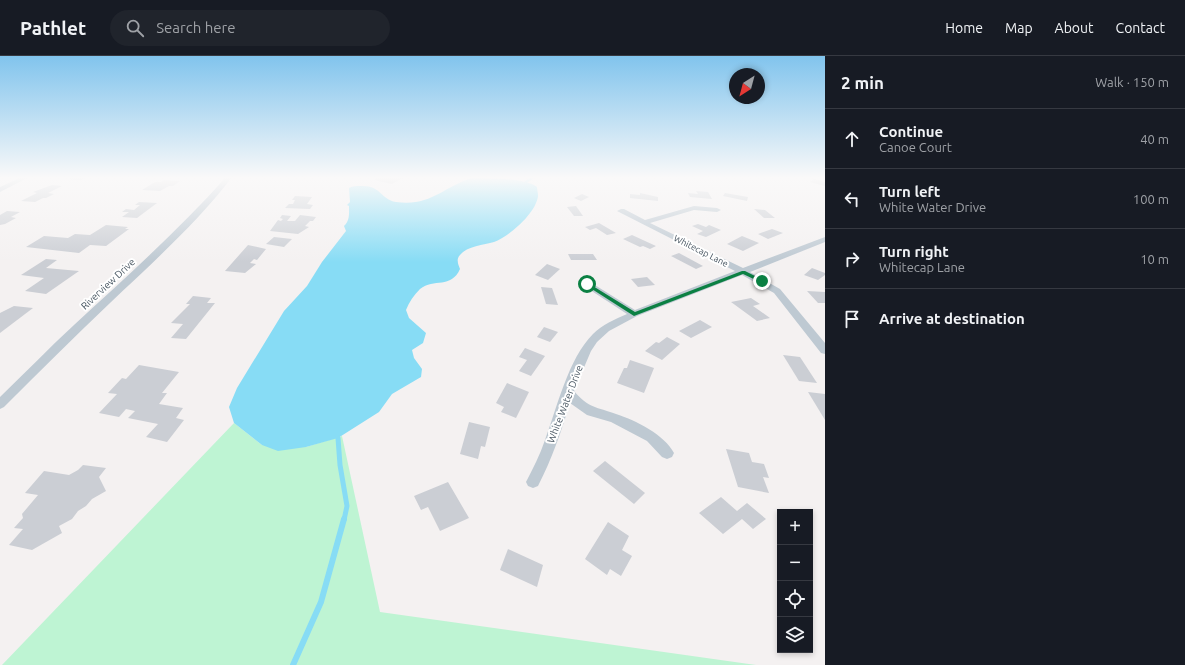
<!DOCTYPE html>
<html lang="en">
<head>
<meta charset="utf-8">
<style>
	body { margin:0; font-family:Ubuntu,sans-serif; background:#20242c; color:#f1f3f6 }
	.controls { position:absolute; right:12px; bottom:12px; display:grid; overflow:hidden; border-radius:0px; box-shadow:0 2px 6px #0003 }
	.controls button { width:36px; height:36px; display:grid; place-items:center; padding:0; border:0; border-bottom:1px solid #363941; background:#171b24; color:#f1f3f6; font:20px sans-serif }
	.compass { position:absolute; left:729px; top:12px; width:36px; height:36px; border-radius:50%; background:#171b24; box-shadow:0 2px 6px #0003; rotate:216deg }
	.stop { position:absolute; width:12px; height:12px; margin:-9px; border:3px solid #0b8043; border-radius:50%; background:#fff }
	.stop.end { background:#0b8043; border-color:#fff; box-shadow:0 1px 4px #0008 }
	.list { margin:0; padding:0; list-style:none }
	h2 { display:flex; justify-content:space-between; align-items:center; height:52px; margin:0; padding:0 16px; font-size:17px }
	h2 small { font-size:13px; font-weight:400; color:#9ea1a6 }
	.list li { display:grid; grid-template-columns:26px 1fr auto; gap:12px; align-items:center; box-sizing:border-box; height:60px; padding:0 16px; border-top:1px solid #363941 }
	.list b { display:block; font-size:15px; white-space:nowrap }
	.list p { margin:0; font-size:13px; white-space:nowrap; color:#9ea1a6 }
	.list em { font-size:13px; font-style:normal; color:#9ea1a6 }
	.icon { flex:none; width:22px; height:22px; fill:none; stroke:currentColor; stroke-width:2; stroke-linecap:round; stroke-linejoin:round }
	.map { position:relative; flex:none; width:825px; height:609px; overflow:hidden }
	header { display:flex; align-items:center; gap:24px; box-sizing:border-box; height:56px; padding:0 20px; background:#171b24; border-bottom:1px solid #363941 }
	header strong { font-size:19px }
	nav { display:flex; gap:22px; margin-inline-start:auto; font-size:14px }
	.search { width:280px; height:36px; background:#20242c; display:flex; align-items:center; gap:10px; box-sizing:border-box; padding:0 14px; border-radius:22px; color:#9ea1a6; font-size:15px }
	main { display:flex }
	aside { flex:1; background:#171b24 }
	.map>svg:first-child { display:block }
</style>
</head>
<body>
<header>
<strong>Pathlet</strong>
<div class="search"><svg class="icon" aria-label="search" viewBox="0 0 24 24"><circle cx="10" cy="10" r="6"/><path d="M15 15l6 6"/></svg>Search here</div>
<nav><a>Home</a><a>Map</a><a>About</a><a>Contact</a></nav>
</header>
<main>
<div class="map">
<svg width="825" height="609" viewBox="0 0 825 609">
	<rect width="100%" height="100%" fill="#f4f1f1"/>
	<path fill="#bef4d3" d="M234 367 262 389 306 391 342 380 380 556 756 609H2Z"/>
	<path fill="#87dcf5" d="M472 122C486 122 526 122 537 131 537 133 538 137 538 140 536 157 510 180 494 186 484 189 467 190 460 199 456 203 458 208 460 213 451 233 434 222 420 233 414 239 409 246 406 254L409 262 426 277 423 287 412 294 414 302 422 313 421 321 392 338 379 356 338 382 306 391 278 395 262 389 234 367 229 351 237 332 284 255 307 230 322 206 346 175 344 170C350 164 349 158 349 150L347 149 350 146 349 132C353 130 356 130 361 130 381 129 380 143 396 146 430 151 443 131 472 122Z"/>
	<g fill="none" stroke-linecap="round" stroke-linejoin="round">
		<path stroke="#87dcf5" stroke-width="2.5" d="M526 126 533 121"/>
		<path stroke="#87dcf5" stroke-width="5" d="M338 382 340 409 347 450 344 464"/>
		<path stroke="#87dcf5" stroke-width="6" d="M293 609 321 546 344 463"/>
	</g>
	<g fill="#cbced4">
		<path d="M73 121H87L81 124 68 123Z"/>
		<path d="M379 121H405L392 128 374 124Z"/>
		<path d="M814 123 825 126V130L810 126Z"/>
		<path d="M164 124 180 125 173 130H169L160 135 142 134 155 126H161Z"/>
		<path d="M52 129 62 130 48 137 54 138 46 142H43L35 146 21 145 37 137 33 136Z"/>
		<path d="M696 135 708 136 712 143 690 141 688 137 698 138Z"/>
		<path d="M640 137 658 141V145L630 142V138L640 139Z"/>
		<path d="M725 137 748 141 747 145 723 140Z"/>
		<path d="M582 138 589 141 581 145 574 142Z"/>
		<path d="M295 140 312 141 307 148 313 149 310 153 285 152 289 148H293L295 144H292Z"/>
		<path d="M139 146 157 147 137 162 122 161 129 156H122L126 153 134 154 140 149H135Z"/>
		<path d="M576 150 583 160H574L567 151Z"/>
		<path d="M754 153 765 154 775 162H764Z"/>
		<path d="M7 155 20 156 11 161 16 162 5 168 0 169V159Z"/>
		<path d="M282 159 291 160 287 165H295L300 159 316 161 313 165H310L305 170 309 171 298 178 270 175 278 164 281 165 283 163 280 162Z"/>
		<path d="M599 167 616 177 607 179 596 172 590 174 585 171Z"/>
		<path d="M698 168 706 171 709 169 721 174 706 181 697 178 703 175 692 170Z"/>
		<path d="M106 169 128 171 125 173H129L106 190 90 189 79 197 26 191 44 180 68 182 75 178 90 179Z"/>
		<path d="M772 173 783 177 768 183 758 178Z"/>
		<path d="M632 179 656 190 650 193 643 190 640 191 623 183Z"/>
		<path d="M742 180 759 187 743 195 727 188Z"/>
		<path d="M274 181 292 183 284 191 266 188Z"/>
		<path d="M248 189 266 193 257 204 254 203 250 207 256 208 245 217 225 215Z"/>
		<path d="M679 197 703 210 696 213 671 200Z"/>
		<path d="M568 198H593L597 204H571Z"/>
		<path d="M46 203 57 204 46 212 79 215 46 238 25 235 44 222 21 219Z"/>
		<path d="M547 208 560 213 548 224 535 219Z"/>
		<path d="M812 212 825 217V219L818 224 804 219Z"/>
		<path d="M647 221 655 229 638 231 631 223Z"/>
		<path d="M541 231 552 232 558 249 546 248Z"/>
		<path d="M807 235 825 236V247H818Z"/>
		<path d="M193 240 211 242 207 247H215L186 283 171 282 183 268 171 267 190 248H186Z"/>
		<path d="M751 242 760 248 753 250 770 262 757 265 731 246Z"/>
		<path d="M14 250 33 252 0 277V257Z"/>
		<path d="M700 264 712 271 691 282 679 275Z"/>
		<path d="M544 271 558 276 550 286 537 281Z"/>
		<path d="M667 281 680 288 662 304 645 295 656 286 659 287Z"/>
		<path d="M525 292 545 300 531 320 519 315 527 304 519 301Z"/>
		<path d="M783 299 800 301 817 327 799 325Z"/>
		<path d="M630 304 654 312 644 337 617 327 624 312H627Z"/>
		<path d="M139 309 179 316 162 337H167L159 348 183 352 176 362 184 364 167 386 146 381 158 368 128 362 135 355 126 353 119 361 99 357 117 338 108 337 122 322 126 323Z"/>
		<path d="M507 327 529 336 516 362 501 356 504 351 496 347Z"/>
		<path d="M808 336 825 338V364Z"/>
		<path d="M469 366 490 371 485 391 481 390 478 403 460 398Z"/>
		<path d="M726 393 749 397 752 406 764 408 769 422 763 421 769 437 738 431Z"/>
		<path d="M605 405 645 437 634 448 593 415Z"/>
		<path d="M83 409 106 412 99 421 106 435 92 443 86 450 78 455 72 463 59 470 62 477 32 494 9 489 23 473 14 472 23 462 22 458 38 439 25 437 44 415 69 419 78 414Z"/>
		<path d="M448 426 469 462 440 475 428 451 421 454 414 440Z"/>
		<path d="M721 441 737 455 747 447 766 463 753 473 742 463 723 478 699 457Z"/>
		<path d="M608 466 629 480 622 494 632 500 621 520 610 513 607 519 585 503Z"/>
		<path d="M508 493 543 509 537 531 500 514Z"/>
	</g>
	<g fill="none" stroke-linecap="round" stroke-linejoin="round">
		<g fill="#bec9d2" fill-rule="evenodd">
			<path d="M22 121H29L0 136V131Z"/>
			<path d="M226 121H232C197 167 152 207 110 247 74 281 39 316 4 351L0 353V341C25 317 49 292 74 269 126 221 179 174 226 121Z"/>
			<path d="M694 150 717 152 721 154 717 156 694 154 650 167 743 212 825 181V186L750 216 780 233 825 287V298L821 297 774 237 742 219 637 260 609 275 597 286 591 295 574 335C588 352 597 351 616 358 635 364 665 379 674 397L672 401 667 403 662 401 647 385 611 366 587 359 570 347C561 376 552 403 538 430L533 432 528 430 526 426C533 412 540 399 545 384 557 352 568 303 593 278 602 269 615 263 627 258L584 230 583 228 584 226H590L635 254 735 215 617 155 621 153H624L645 164Z"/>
		</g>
	</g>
	<linearGradient id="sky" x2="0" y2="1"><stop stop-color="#81c4ed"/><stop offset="0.59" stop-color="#faf9f9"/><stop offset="1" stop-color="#faf9f9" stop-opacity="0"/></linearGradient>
	<rect width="825" height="206" fill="url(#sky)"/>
	<path fill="#0b8043" d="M742 215H745L765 225 760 226 743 218 634 260 584 228 588 227 635 256Z"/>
	<g text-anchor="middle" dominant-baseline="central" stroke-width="4" stroke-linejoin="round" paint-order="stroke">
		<g font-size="9" fill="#475561" stroke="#fff">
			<text transform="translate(701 195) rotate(27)">Whitecap Lane</text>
		</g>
		<g font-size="10" fill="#475561" stroke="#fff">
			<text transform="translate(108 228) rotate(-43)">Riverview Drive</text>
			<text transform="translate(565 348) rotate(-69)">White Water Drive</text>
		</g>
	</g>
</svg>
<div class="controls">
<button>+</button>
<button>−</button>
<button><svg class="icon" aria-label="locate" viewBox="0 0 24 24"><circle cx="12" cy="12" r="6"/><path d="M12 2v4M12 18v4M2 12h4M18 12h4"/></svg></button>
<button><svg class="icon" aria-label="layers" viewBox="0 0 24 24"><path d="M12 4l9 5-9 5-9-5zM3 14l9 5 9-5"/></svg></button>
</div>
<svg class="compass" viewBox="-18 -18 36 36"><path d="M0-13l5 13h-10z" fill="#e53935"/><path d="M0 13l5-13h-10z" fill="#9ea1a6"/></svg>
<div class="stop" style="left:587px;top:228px"></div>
<div class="stop end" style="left:762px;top:225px"></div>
</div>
<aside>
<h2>2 min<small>Walk · 150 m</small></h2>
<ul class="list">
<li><svg class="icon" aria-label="ahead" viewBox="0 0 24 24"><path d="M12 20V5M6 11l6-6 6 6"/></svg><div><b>Continue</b><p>Canoe Court</p></div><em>40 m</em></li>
<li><svg class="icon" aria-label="left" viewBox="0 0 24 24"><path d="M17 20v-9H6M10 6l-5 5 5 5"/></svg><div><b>Turn left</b><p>White Water Drive</p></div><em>100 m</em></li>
<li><svg class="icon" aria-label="right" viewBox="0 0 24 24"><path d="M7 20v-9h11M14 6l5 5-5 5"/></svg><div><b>Turn right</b><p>Whitecap Lane</p></div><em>10 m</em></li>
<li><svg class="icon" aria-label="arrive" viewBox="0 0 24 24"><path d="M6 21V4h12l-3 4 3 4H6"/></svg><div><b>Arrive at destination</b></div></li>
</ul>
</aside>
</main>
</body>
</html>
